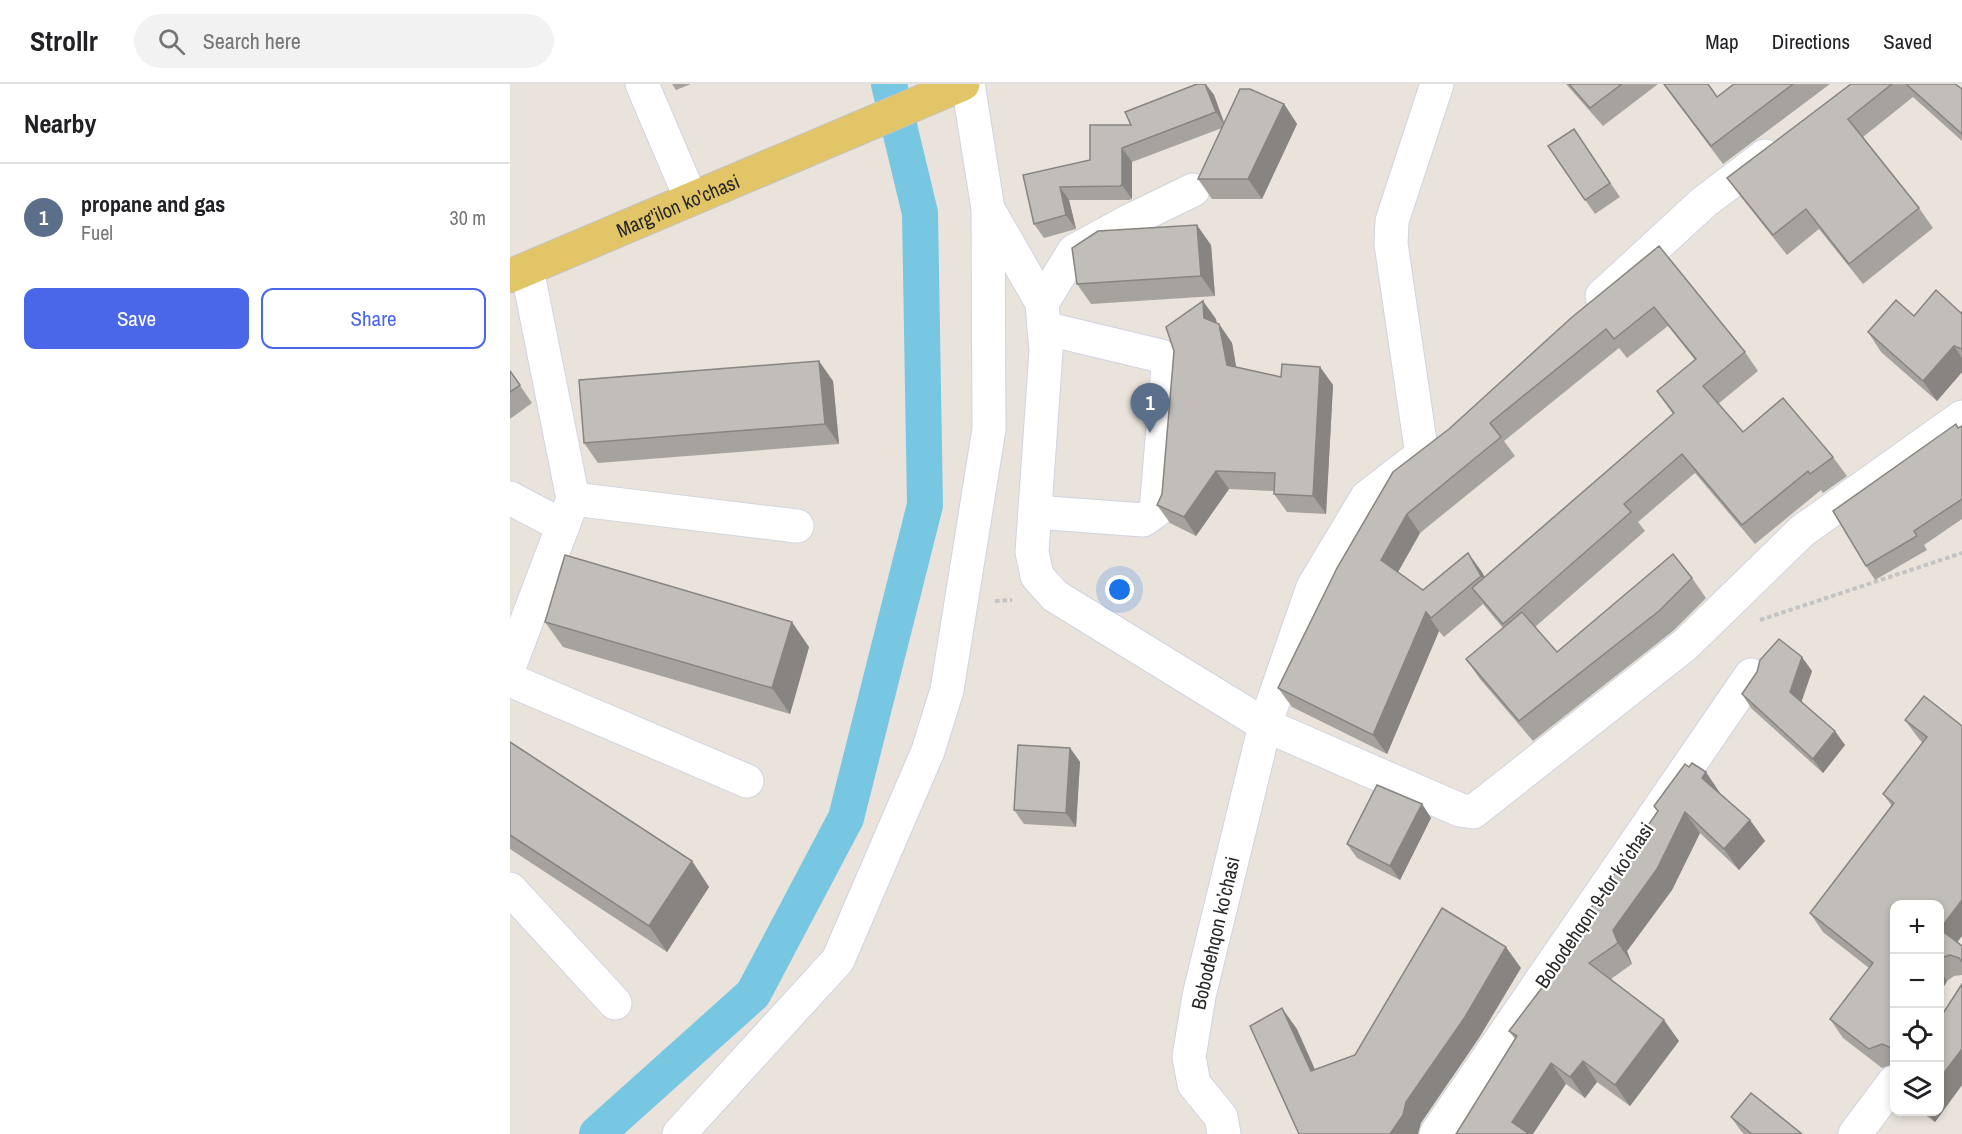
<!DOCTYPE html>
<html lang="en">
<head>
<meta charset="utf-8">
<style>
	body { margin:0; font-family:"Archivo Narrow",sans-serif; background:#f2f2f2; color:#202124 }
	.controls { position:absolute; right:18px; bottom:18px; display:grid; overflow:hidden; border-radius:12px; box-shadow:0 3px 9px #0003 }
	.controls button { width:54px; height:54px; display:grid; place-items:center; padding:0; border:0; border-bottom:2px solid #e0e0e0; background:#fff; color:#202124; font:30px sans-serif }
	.you { position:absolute; left:610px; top:506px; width:21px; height:21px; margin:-15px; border:4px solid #fff; border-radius:50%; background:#1a73e8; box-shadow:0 0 0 9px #1a73e833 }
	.badge { display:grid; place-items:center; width:39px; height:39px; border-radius:50%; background:#4967e8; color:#fff; font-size:20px; font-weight:700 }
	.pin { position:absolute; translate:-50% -50px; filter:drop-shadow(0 2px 3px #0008) }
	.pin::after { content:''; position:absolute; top:32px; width:21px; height:18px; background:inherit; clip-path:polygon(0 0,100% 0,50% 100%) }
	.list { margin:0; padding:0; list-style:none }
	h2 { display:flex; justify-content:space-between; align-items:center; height:78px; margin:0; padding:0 24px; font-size:26px }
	h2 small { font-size:20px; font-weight:400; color:#757577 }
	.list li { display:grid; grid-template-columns:39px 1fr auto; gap:18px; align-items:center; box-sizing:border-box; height:108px; padding:0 24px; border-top:2px solid #e0e0e0 }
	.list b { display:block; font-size:22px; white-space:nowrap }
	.list p { margin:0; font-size:20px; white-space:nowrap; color:#757577 }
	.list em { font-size:20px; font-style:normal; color:#757577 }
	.actions { display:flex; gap:12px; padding:18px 24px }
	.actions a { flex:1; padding:14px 0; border:2px solid #4967e8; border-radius:12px; text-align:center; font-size:21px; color:#4967e8 }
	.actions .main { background:#4967e8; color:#fff }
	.icon { flex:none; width:33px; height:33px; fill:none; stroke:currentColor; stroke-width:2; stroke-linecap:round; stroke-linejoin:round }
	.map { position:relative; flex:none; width:1452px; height:1050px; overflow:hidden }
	header { display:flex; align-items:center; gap:36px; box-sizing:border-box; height:84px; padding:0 30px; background:#fff; border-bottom:2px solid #e0e0e0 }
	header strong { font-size:28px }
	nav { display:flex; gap:33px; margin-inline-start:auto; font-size:21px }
	.search { width:420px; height:54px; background:#f2f2f2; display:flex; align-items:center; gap:15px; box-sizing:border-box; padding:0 21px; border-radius:33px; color:#757577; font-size:22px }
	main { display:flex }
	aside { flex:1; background:#fff }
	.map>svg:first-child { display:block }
</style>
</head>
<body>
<header>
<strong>Strollr</strong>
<div class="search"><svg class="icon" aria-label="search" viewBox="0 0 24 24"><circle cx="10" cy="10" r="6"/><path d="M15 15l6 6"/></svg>Search here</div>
<nav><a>Map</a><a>Directions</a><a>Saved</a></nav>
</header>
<main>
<aside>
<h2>Nearby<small></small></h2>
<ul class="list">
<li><span class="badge" style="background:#5c6f8a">1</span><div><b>propane and gas</b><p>Fuel</p></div><em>30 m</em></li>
</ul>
<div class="actions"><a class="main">Save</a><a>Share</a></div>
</aside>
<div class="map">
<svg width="1452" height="1050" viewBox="0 0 1452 1050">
	<rect width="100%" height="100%" fill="#e9e3db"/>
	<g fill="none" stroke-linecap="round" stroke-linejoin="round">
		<path stroke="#77c6e2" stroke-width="36" d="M87 1050 243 910 336 734 415 421 410 129 379 0"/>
		<defs>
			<g id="minor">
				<path d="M132 0 181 115"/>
				<path d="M458 0 478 125 532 219 536 267 522 468 527 492 545 512 755 641 950 726 963 728 1175 561 1292 447 1452 333"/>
				<path d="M1092 212 1194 118 1255 72"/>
				<path d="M532 219 564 167 619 137 683 106"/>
				<path d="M912 371 881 160 882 137 927 0"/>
				<path d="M0 414 53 442"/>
				<path d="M63 415 287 442"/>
				<path d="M525 428 633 436 646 427 658 284 651 272 534 244"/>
				<path d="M0 581 63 415 17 185"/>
				<path d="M0 596 237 697"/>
				<path d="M0 805 105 919"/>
				<path d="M169 1050 328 876 418 667 437 606 479 345 478 126"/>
				<path d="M714 1050 711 1033 684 1000 679 973 689 912 755 641 803 503 857 413 914 369"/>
				<path d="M926 1050 1241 591"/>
				<path d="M1345 1050 1384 998"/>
			</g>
			<g id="major">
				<path id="s1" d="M0 192 453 0"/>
			</g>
		</defs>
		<use href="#minor" stroke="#d0d3e0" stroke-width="35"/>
		<use href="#major" stroke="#c3c3c3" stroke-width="35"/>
		<g stroke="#c3c3c3" stroke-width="4" stroke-dasharray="4.5 3" stroke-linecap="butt">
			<path d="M485 517 502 516"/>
			<path d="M1250 536 1452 469"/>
		</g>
		<use href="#minor" stroke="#fff" stroke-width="33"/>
		<use href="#major" stroke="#e2c567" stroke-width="33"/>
	</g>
	<g fill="#a6a39e" fill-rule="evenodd">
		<path d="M162 0H181L166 6Z"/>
		<path d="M687 0H696L704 11 714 38 774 20 787 40 752 115H702L688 95 712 44 622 78V115L619 116H559L566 145 534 154 524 140 513 91 580 76 621 41Z"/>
		<path d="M1056 0H1148L1093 42Z"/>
		<path d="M1153 0H1198L1207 13 1224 0H1320L1213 80Z"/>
		<path d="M1341 0H1445L1452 5V57L1403 13 1353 53 1409 124 1423 144 1353 200 1309 145 1277 171 1231 113 1217 94Z"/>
		<path d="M1064 45 1110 113 1085 130 1038 62Z"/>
		<path d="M701 161 705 212 581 220 567 200Z"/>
		<path d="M1149 162 1235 268 1248 287 1208 320 1233 348 1323 373 1337 392 1313 409 1311 406 1245 460 1185 389 1128 438 1135 447 1025 543 1047 568 1182 494 1196 514 1163 547 1023 657 970 595 956 575 993 544 973 520 934 553 929 547 877 670 782 623 768 604 939 345ZM1158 242 1185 276 1147 307 1163 330 975 493 958 469 913 506 888 488 910 449 1005 372 994 357 1109 264 1117 274Z"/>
		<path d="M1452 228V288L1427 317 1371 268 1358 248 1404 232Z"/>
		<path d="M706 235 707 239 709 240 722 259 726 283 771 293 810 283 823 301 816 430 777 428 764 410V407L719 405 686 452 660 439 647 421 652 410Z"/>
		<path d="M0 287 22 319 0 335Z"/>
		<path d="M323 297 329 360 88 379 74 359Z"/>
		<path d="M1452 342V435L1414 461 1417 466 1365 496 1356 482 1448 344Z"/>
		<path d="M35 538 299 563 280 630 53 563Z"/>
		<path d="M1302 587 1291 618 1335 661 1313 689 1241 624 1232 610Z"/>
		<path d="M1414 612 1448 858 1452 862V891L1444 892 1437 897 1430 909V820H1384V980L1372 984 1333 954 1320 935 1359 884 1313 848 1300 829 1382 722 1373 710 1413 659 1409 655 1395 636Z"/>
		<path d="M0 658 182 777 199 803 157 868 0 765Z"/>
		<path d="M560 664 570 678 566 743 514 740 504 726Z"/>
		<path d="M1210 709V710L1240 736 1255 757 1229 786 1190 749 1162 806 1117 867 1122 880 1101 895 1169 957 1120 1022 1087 998 1075 1014 1056 1000 1005 955 999 947 1065 861 1060 854 1148 728Z"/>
		<path d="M912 720 921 734 890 796 847 774 837 760Z"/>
		<path d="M1452 900V1001L1425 1038 1411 1028H1430L1432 931Z"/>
		<path d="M1221 1033 1292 1050H1234L1231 1047Z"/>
	</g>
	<g fill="#878481">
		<path d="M695 0 704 11 715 42 706 28Z"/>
		<path d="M774 20 787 40 752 115 738 95Z"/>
		<path d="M612 64 622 78V115L612 101Z"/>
		<path d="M550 103 559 116 566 145 556 131Z"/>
		<path d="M687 141 701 161 705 212 691 192Z"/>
		<path d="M693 217 706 235 707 253 694 234Z"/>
		<path d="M709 240 722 259 729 299 717 281Z"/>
		<path d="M1444 262 1452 274V288L1427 317 1413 297Z"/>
		<path d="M309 277 323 297 329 360 315 340Z"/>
		<path d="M810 283 823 301 816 430 803 412Z"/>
		<path d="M706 387 719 405 686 452 674 433Z"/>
		<path d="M897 430 910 449 884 495 871 476Z"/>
		<path d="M958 469 972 488 984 511 971 492Z"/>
		<path d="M916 528 929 547 877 670 863 651Z"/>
		<path d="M282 538 299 563 280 630 262 604Z"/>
		<path d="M1292 573 1302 587 1290 622 1280 608Z"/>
		<path d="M1325 647 1335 661 1313 689 1303 675Z"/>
		<path d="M560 664 570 678 566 743 556 729Z"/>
		<path d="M1196 688 1210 709 1207 716 1192 694Z"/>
		<path d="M912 720 921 734 890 796 880 782Z"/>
		<path d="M1175 728 1190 749 1162 806 1117 867 1122 880 1108 859 1103 846Z"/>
		<path d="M1240 736 1255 757 1229 786 1214 765Z"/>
		<path d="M182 777 199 803 157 868 139 842Z"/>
		<path d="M1452 816V852L1443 864 1430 845Z"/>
		<path d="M996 863 1011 884 969 954 911 1039 908 1050H880L896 1018Z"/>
		<path d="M1430 886 1437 897 1430 909Z"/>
		<path d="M772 924 787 945 815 1008 801 987Z"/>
		<path d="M1154 936 1169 957 1120 1022 1105 1001Z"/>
		<path d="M1452 965V1001L1425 1038 1417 1028H1430V994Z"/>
		<path d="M1073 977 1087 998 1075 1014 1060 993Z"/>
		<path d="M1041 979 1056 1000 1023 1050H1011L1002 1038Z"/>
	</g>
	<g fill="#c1bdb8" stroke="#878481" stroke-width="1.5">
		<path d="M687 0H695L706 28 612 64V101L610 102 550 103 556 131 524 140 513 91 580 76V41H621L615 28Z"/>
		<path d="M1059 0H1112L1080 24Z"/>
		<path d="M1154 0H1198L1207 13 1224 0H1283L1201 62Z"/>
		<path d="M1341 0H1382L1338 35 1409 124 1339 180 1296 125 1263 151 1217 94Z"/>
		<path d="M1396 0H1445L1452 5V50Z"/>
		<path d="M730 5H740L774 20 738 95H688Z"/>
		<path d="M1064 45 1100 99 1075 116 1038 62Z"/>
		<path d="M687 141 691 192 567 200 562 164 588 147Z"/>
		<path d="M1149 162 1235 268 1193 302 1233 348 1273 314 1323 373 1300 390 1298 387 1232 441 1172 370 1114 420 1121 428 993 540 962 504 1164 329 1147 307 1186 275 1144 223 1104 255 1096 245 980 339 991 353 897 430 871 476 913 506 958 469 971 492 921 534 916 528 863 651 768 604 827 484 883 388 939 345 1061 234Z"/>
		<path d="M1426 206 1451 229 1452 228V265L1444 262 1413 297 1358 248 1386 216 1404 232Z"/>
		<path d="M693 217 694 234 709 240 717 281 771 293 772 280 810 283 803 412 764 410 765 389 706 387 674 433 647 421 652 410 664 267 656 243Z"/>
		<path d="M309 277 315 340 74 359 69 296Z"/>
		<path d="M0 287 10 301 0 308Z"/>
		<path d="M1446 340 1448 344 1452 342V415L1404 447 1407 452 1356 482 1323 427Z"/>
		<path d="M1163 470 1182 494 1149 527 1009 637 956 575 1012 528 1047 568Z"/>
		<path d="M55 471 282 538 262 604 35 538Z"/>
		<path d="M1269 555 1292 573 1280 608 1325 647 1303 675 1232 610 1247 588 1250 576Z"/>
		<path d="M1414 612 1452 642V816L1430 845 1452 862V878L1449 874 1440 871 1430 874V820H1384V967L1382 964 1372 960 1359 965 1320 935 1363 879 1300 829 1384 719 1373 710 1417 653 1395 636Z"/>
		<path d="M0 658 182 777 139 842 0 751Z"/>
		<path d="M508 661 560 664 556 729 504 726Z"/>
		<path d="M1182 679 1196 688 1192 694 1240 736 1214 765 1175 728 1147 785 1103 846 1108 859 1079 879 1154 936 1105 1001 1073 977 1060 993 1041 979 1002 1038 1019 1050H946L1007 952 999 947 1066 859 1060 854 1148 727 1144 722 1175 680 1179 683Z"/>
		<path d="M867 701 912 720 880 782 837 760Z"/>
		<path d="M932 824 996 863 955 933 896 1018 893 1031 880 1050H789L740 942 772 924 801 987 845 971Z"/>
		<path d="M1452 900V965L1430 994V933L1432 931Z"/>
		<path d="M1241 1009 1292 1050H1242L1221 1033Z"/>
	</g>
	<g text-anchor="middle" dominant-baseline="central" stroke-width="4.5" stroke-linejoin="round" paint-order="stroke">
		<g font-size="20" fill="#282828" stroke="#fff">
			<text stroke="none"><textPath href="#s1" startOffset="182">Marg'ilon ko'chasi</textPath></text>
			<text transform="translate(1084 821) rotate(-56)">Bobodehqon 9-tor koʼchasi</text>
			<text transform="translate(705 849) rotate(-77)">Bobodehqon koʼchasi</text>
		</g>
	</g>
</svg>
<div class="controls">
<button>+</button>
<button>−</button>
<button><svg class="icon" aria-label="locate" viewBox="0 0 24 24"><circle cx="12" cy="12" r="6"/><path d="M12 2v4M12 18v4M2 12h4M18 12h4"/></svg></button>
<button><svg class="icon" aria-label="layers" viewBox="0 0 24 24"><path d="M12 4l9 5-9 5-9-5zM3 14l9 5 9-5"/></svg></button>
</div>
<div class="you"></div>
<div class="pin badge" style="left:640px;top:349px;background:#5c6f8a">1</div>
</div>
</main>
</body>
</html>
